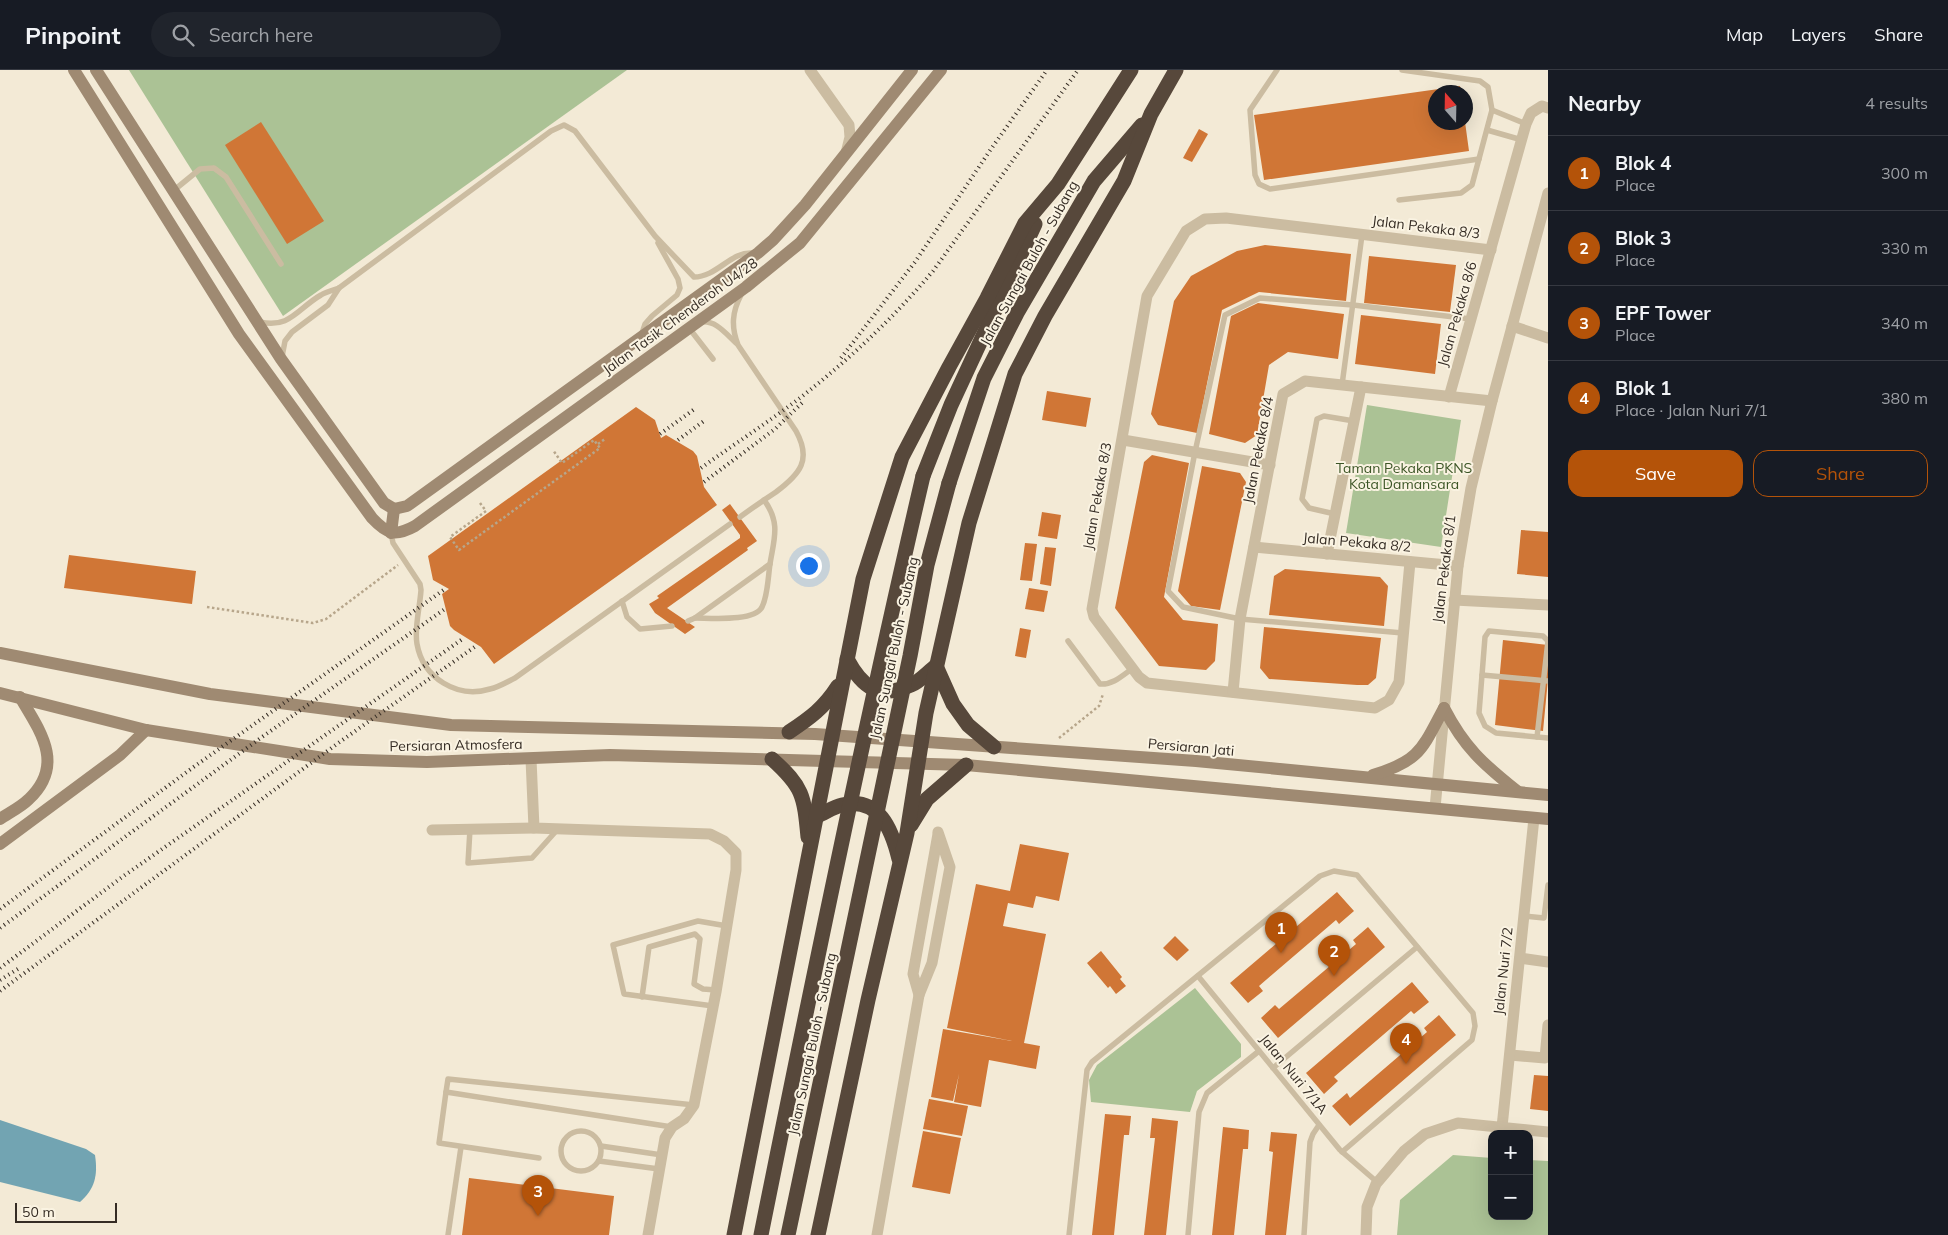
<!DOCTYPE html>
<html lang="en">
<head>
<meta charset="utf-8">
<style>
	body { margin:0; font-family:Mulish,sans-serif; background:#20242c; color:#f1f3f6 }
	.controls { position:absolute; right:15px; bottom:15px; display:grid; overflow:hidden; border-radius:10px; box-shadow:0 5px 20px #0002 }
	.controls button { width:45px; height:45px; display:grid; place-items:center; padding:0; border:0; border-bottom:1px solid #363941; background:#171b24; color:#f1f3f6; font:25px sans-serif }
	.compass { position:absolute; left:1428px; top:15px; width:45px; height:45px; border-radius:50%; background:#171b24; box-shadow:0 5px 20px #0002; rotate:340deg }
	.scale { position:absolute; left:15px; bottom:12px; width:102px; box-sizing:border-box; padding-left:5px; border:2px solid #352c24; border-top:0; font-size:14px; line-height:18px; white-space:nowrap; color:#352c24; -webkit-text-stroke:4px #faf3e2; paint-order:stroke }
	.you { position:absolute; left:808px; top:495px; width:18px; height:18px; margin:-12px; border:4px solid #fff; border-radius:50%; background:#1a73e8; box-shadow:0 0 0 8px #1a73e833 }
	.badge { display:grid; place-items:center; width:32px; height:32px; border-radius:50%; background:#b45309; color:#fff; font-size:16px; font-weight:700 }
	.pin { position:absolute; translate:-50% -41px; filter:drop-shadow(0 1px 2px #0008) }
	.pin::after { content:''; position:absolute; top:26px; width:18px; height:15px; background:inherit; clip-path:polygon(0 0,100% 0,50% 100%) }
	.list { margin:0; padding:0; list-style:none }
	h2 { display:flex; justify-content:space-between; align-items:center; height:65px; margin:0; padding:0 20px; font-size:21px }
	h2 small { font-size:16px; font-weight:400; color:#9ea1a6 }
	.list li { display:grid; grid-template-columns:32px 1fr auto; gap:15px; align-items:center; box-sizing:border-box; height:75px; padding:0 20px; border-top:1px solid #363941 }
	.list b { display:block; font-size:19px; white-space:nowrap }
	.list p { margin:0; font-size:16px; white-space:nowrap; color:#9ea1a6 }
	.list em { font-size:16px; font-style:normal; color:#9ea1a6 }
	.actions { display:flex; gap:10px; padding:15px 20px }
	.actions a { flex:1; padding:11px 0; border:1px solid #b45309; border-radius:15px; text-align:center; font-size:18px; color:#b45309 }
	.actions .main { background:#b45309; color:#fff }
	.icon { flex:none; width:28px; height:28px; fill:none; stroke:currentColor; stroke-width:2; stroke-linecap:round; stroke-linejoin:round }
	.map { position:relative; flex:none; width:1548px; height:1165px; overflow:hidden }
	header { display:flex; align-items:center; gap:30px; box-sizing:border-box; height:70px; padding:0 25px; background:#171b24; border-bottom:1px solid #363941 }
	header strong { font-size:24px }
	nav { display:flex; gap:28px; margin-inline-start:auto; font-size:18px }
	.search { width:350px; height:45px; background:#20242c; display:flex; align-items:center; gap:12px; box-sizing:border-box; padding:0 18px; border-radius:28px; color:#9ea1a6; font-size:19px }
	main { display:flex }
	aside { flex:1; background:#171b24 }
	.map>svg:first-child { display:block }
</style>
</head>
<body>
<header>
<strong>Pinpoint</strong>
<div class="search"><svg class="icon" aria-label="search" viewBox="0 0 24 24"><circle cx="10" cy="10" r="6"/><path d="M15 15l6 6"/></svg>Search here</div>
<nav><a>Map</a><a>Layers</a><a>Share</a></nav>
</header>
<main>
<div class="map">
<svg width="1548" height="1165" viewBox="0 0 1548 1165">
	<rect width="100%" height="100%" fill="#f3ead6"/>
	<g fill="#abc295">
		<path d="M129 0H627L283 246Z"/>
		<path d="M1367 335 1461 350 1441 477 1346 463Z"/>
		<path d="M1195 918 1241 974V987L1197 1021 1190 1042 1091 1032 1089 1010 1097 995Z"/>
		<path d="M1453 1085 1492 1088V1146H1529V1090L1548 1091V1165H1397L1400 1130Z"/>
	</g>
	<path fill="#72a4b2" d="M0 1050 86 1079 95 1085C98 1105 95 1119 80 1132L0 1112Z"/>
	<g fill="#d07636">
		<path d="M1460 16 1461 22H1436V52H1465L1469 81 1264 110 1254 45Z"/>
		<path d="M261 52 324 151 287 174 225 75Z"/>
		<path d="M1199 59 1208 64 1192 92 1183 88Z"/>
		<path d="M1265 175 1351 184 1346 231 1259 222 1222 240 1197 363 1158 355 1151 344 1174 231 1191 206 1237 181Z"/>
		<path d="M1369 186 1456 195 1450 242 1364 233Z"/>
		<path d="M1258 233 1344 244 1338 289 1288 282 1269 295 1257 365 1245 373 1209 364 1231 246Z"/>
		<path d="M1361 245 1441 254 1435 304 1355 294Z"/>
		<path d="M1047 321 1091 328 1086 357 1042 350Z"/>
		<path d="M636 337 655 350 661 368 666 365 693 381 697 386 704 417 717 435 494 594 481 577 454 560 450 556 442 524 449 519 433 510 428 486Z"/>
		<path d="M1152 385 1189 393 1164 527 1183 550 1218 554 1215 591 1206 600 1159 596 1115 538 1144 392Z"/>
		<path d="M1202 396 1240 403 1246 412 1220 540 1191 536 1178 521Z"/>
		<path d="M730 434 757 471 747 478 748 480 667 538 695 557 685 564 655 543 649 534 659 528 657 526 740 468V465L722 440Z"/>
		<path d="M1042 442 1061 445 1057 469 1038 466Z"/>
		<path d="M1521 460 1548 462V507L1517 504Z"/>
		<path d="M1025 473 1037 474 1032 511 1020 510Z"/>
		<path d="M1045 477 1056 478 1051 516 1040 514Z"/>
		<path d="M69 485 196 501 192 534 64 518Z"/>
		<path d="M1285 499 1380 507 1388 516 1384 556 1269 545 1274 506Z"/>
		<path d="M1029 518 1048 521 1044 542 1025 539Z"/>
		<path d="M1264 557 1381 568 1376 608 1368 615H1357L1269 609 1260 598Z"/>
		<path d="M1020 558 1031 560 1026 588 1015 586Z"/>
		<path d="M1503 570 1548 575V609L1543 661 1495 655Z"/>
		<path d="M1020 774 1069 783 1059 831 1036 826 1033 838 1008 833 1003 856 1046 864 1024 973 1040 976 1036 999 989 990 981 1037 954 1032 959 1004 953 1031 931 1027 943 959 1012 971 947 958 976 814 1010 821Z"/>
		<path d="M1337 822 1354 841 1339 854 1336 850 1259 916 1263 921 1248 933 1230 913Z"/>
		<path d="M1368 857 1385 877 1278 968 1261 948 1275 935 1279 939 1356 874 1353 870Z"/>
		<path d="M1175 866 1189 880 1177 891 1163 878Z"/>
		<path d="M1101 881 1122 907 1120 909 1126 916 1116 924 1110 916 1108 918 1087 893Z"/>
		<path d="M1412 912 1429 932 1414 944 1411 941 1334 1007 1338 1011 1324 1024 1306 1003Z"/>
		<path d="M1439 945 1456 965 1350 1056 1332 1036 1347 1023 1350 1028 1427 962 1424 958Z"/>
		<path d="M1534 1005 1548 1006V1041L1530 1039Z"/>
		<path d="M929 1029 968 1036 962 1066 923 1059Z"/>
		<path d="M1105 1044 1131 1046 1129 1065H1124L1114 1165H1092Z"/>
		<path d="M1152 1048 1178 1051 1166 1165H1144L1155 1068H1150Z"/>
		<path d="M1223 1057 1249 1060 1248 1079H1243L1234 1165H1212Z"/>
		<path d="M923 1061 961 1068 950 1124 912 1117Z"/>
		<path d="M1271 1062 1297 1064 1286 1165H1265L1273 1082 1269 1081Z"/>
		<path d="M469 1108 614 1126 609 1165H462Z"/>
	</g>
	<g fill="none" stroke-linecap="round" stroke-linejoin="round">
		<g stroke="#b7a68b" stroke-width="2.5" stroke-dasharray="2.5 2.5" stroke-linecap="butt">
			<path d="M598 374 605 369"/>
			<path d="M480 433 486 441 450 467 459 480 600 378 594 370 562 393 553 380"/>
			<path d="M207 537 313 553 326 549 398 495"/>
			<path d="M1059 668 1099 636 1103 624"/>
		</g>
		<g stroke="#cbbca1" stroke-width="5.5">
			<path d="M1277 0 1250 40 1255 105 1259 114 1270 119 1479 89"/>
			<path d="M1492 40 1526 54"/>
			<path d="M1487 60 1522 70"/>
			<path d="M173 121 200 99 214 98 226 107 281 194"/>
			<path d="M1399 130 1461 123 1472 115 1492 40 1488 17 1480 11 1402 0"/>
			<path d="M260 252C290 259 298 238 321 225 326 222 333 220 339 218L551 61 564 55 575 61 655 166 694 207C717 207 731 181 753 183"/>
			<path d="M701 252C716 250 726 264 736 273"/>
			<path d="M689 258 713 289"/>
			<path d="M642 263 645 254 652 246 677 225 680 218 678 209 658 173"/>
			<path d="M282 287 285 271 292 262 328 235 339 218"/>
			<path d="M1342 315 1362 165"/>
			<path d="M1335 444 1309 438 1302 429 1317 349 1324 346 1354 351"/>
			<path d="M740 447C752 438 764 430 776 422 800 404 812 390 796 361L738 275C731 257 732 242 741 225"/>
			<path d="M391 463 393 473 420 514 421 520C420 537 414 558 417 574 423 608 457 629 490 619 499 617 507 612 515 608L730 454"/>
			<path d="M622 531 627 547 640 559 672 556"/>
			<path d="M695 548C711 548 755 552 762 537 768 525 768 507 770 494"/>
			<path d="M688 551 695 548 770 494C774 469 781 453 764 430"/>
			<path d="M1403 563 1240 549 1183 537 1168 521 1195 382 1225 245 1260 228 1353 235 1471 249"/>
			<path d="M1068 571 1100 614C1113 615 1123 605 1133 598"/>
			<path d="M1548 571 1543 566 1489 561 1485 567 1479 643 1485 656 1496 663 1548 668"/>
			<path d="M1482 605 1548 611"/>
			<path d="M1537 667 1548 571"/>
			<path d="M470 759 468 793 532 788 557 760"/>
			<path d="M1524 846 1544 848 1548 815"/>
			<path d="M1198 906 1340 1080 1377 1112"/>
			<path d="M642 927 649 877 695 864 700 869 694 914 703 919 716 920"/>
			<path d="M713 936 624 924 613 875 698 851 727 856"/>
			<path d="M1273 998 1417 877"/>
			<path d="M446 1022 439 1073 539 1088"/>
			<path d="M672 1057 446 1022 448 1009 694 1035"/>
			<circle cx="581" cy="1081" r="20"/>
			<path d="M601 1076 662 1085"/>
			<path d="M599 1091 659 1099"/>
			<path d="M448 1165 461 1077"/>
			<path d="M1069 1165 1087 1000 1092 992 1320 806 1334 801 1357 805 1473 943 1475 956 1472 970 1342 1082"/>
			<path d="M1188 1165 1199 1042 1207 1023 1259 981"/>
			<path d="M1304 1165 1310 1072 1313 1064 1319 1055"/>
		</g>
		<g stroke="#cbbca1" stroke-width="11">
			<path d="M810 0 849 55 850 67 846 83"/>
			<path d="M1512 256 1548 268"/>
			<path d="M1449 327 1526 54 1531 43 1542 36 1548 38"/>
			<path d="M1123 370 1270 395"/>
			<path d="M1254 477 1458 496"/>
			<path d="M1327 484 1361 317"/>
			<path d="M1410 492 1399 612 1389 630 1375 638 1147 613 1139 607 1094 547 1092 539 1147 226 1186 161 1205 149 1226 148 1491 180"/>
			<path d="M1454 530 1548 535"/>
			<path d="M1233 622 1240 549 1283 324 1305 311 1492 331"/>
			<path d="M531 689 534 758 710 764 724 771 736 783V800L716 922 694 1035 684 1049 672 1057 665 1068 648 1165"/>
			<path d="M1435 738 1458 496 1471 418 1492 331 1548 123"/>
			<path d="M432 760 534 758"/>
			<path d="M1520 888 1548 892"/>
			<path d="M919 925 913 904 938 764"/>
			<path d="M1510 985 1545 988 1548 955"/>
			<path d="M1502 1057 1534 748"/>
			<path d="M877 1165 919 925 932 893 950 797 938 762"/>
			<path d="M1366 1165 1367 1137 1376 1114 1404 1081 1425 1064 1458 1053 1548 1062"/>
		</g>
		<g stroke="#9f8a72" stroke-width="12">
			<path d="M74 0 239 264 372 448C387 464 395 467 415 456L746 217 800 173 941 0"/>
			<path d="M96 0 281 289 384 433 394 439"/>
			<path d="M394 439 407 436 758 183 773 170 805 135 912 0"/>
			<path d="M391 463 394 439"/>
			<path d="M0 583 210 624 451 655 815 664 1196 691 1548 725"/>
			<path d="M0 623 146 660 330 689 427 692 610 685 966 695 1548 749"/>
			<path d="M1444 638C1464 677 1483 694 1517 721"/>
			<path d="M1373 705C1420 691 1422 679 1444 638"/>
			<path d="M0 749C9 743 21 737 29 729 65 695 41 662 20 627"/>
			<path d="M0 774 120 685 146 660"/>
		</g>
		<g stroke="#57483b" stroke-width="15">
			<path d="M923 406 951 335 1035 154"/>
			<path d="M949 413 984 308 1017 243 1094 111 1142 55"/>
			<path d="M847 589C862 617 878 630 911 615 919 612 928 602 936 596"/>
			<path d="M936 596 953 634 968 655 994 677"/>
			<path d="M789 662C810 648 824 638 838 616"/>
			<path d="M772 689C803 717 804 725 808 767"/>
			<path d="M817 746C825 743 833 737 842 735 879 726 892 760 899 789"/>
			<path d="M911 755 927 729 966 695"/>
			<path d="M734 1165 863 509 902 387 949 297 987 228 1025 153 1058 114 1131 0"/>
			<path d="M818 1165 868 930 907 763 926 643 969 453 1015 304 1045 246 1124 111 1151 44 1176 0"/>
		</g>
		<g stroke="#352c24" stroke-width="4" stroke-dasharray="1 4" stroke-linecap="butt">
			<path d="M841 288 915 192 991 79 1047 0"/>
			<path d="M660 364 696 338"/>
			<path d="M678 370 704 351"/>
			<path d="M701 398C737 372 775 348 810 320 855 284 896 245 933 201L1078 0"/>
			<path d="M704 412 775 359 803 332"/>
			<path d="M0 839 195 696 445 519"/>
			<path d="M0 858 262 667 445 539"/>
			<path d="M0 898 125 805 464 568"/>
			<path d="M0 910 21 897"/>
			<path d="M0 921 341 671 476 576"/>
		</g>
		<g stroke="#57483b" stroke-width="15">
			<path d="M761 1165C812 911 864 658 923 406"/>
			<path d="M788 1165 910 586 927 495 949 413"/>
		</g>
	</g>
	<g text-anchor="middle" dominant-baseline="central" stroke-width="4" stroke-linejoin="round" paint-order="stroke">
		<g font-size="14" fill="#352c24" stroke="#faf3e2">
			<text transform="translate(1426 157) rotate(7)">Jalan Pekaka 8/3</text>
			<text transform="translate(1029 193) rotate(-61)">Jalan Sungai Buloh - Subang</text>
			<text transform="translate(1457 244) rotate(-74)">Jalan Pekaka 8/6</text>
			<text transform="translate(680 246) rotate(-36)">Jalan Tasik Chenderoh U4/28</text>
			<text transform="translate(1258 380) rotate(-79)">Jalan Pekaka 8/4</text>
			<text transform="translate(1097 426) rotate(-80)">Jalan Pekaka 8/3</text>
			<text transform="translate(1357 472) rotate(5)">Jalan Pekaka 8/2</text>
			<text transform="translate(1444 499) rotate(-83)">Jalan Pekaka 8/1</text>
			<text transform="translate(894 578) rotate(-78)">Jalan Sungai Buloh - Subang</text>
			<text transform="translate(456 675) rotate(-1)">Persiaran Atmosfera</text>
			<text transform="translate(1191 677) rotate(5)">Persiaran Jati</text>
			<text transform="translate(1503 901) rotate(-84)">Jalan Nuri 7/2</text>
			<text transform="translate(812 974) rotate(-78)">Jalan Sungai Buloh - Subang</text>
			<text transform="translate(1294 1004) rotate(51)">Jalan Nuri 7/1A</text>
		</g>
		<g font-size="14" fill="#3c5526" stroke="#faf3e2">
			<text x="1404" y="398">Taman Pekaka PKNS<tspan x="1404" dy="16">Kota Damansara</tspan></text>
		</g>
	</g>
</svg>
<div class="controls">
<button>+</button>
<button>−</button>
</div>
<svg class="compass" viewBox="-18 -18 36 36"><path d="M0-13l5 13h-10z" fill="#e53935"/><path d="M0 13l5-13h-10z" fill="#9ea1a6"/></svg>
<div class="scale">50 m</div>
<div class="you"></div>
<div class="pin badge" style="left:1281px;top:883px">1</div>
<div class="pin badge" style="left:1334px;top:906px">2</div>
<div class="pin badge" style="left:538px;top:1146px">3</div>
<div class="pin badge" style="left:1406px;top:994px">4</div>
</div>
<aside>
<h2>Nearby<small>4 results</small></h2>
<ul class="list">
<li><span class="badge">1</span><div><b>Blok 4</b><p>Place</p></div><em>300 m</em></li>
<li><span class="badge">2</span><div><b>Blok 3</b><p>Place</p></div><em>330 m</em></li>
<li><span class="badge">3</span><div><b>EPF Tower</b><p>Place</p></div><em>340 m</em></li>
<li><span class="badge">4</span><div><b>Blok 1</b><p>Place · Jalan Nuri 7/1</p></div><em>380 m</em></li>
</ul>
<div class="actions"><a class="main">Save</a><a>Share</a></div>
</aside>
</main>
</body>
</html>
